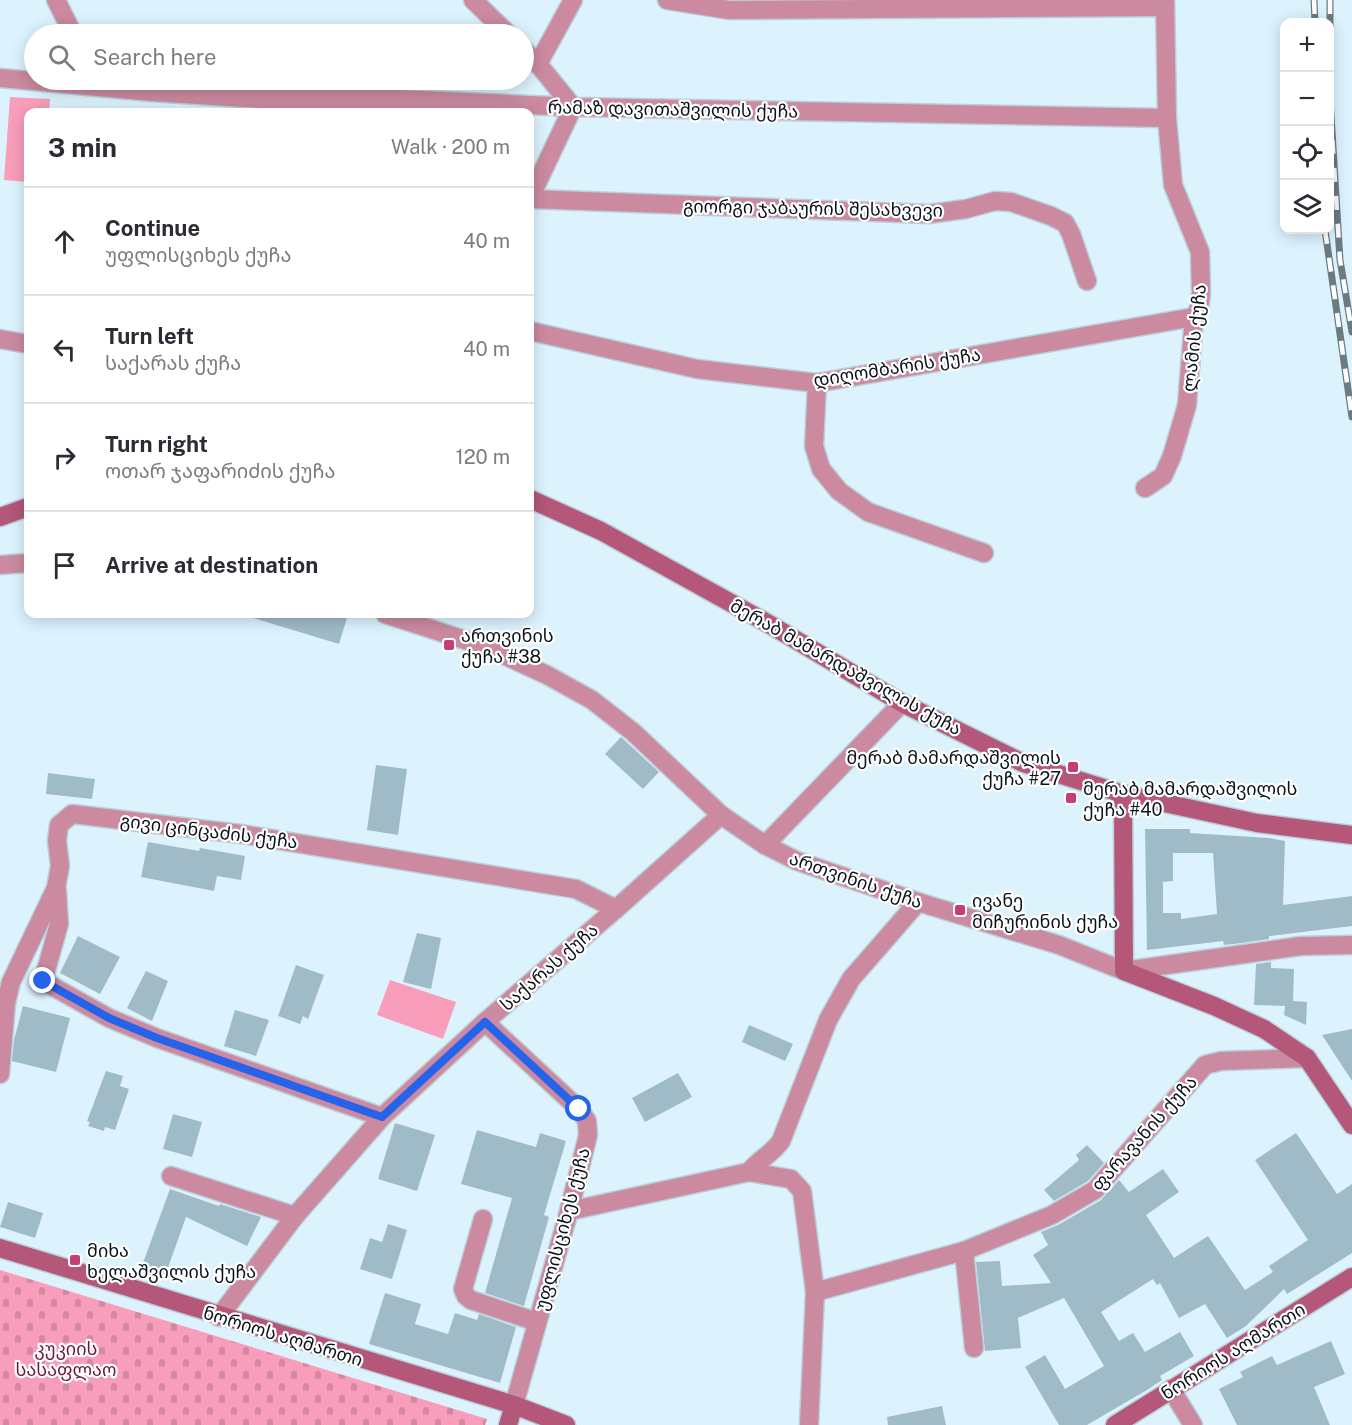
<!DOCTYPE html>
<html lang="en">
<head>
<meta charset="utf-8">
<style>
	body { margin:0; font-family:"Public Sans","Noto Sans Georgian",sans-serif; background:#f7f7f7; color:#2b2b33 }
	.controls { position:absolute; right:18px; top:18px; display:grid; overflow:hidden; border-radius:12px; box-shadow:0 3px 15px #0003 }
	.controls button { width:54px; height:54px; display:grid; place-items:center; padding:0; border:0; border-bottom:2px solid #e1e1e2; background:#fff; color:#2b2b33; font:30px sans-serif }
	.stop { position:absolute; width:18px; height:18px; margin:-14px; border:4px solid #2563eb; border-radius:50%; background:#fff }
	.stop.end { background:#2563eb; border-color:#fff; box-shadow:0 2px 6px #0008 }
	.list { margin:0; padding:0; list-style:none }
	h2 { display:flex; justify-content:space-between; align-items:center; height:78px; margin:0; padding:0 24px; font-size:26px }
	h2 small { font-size:20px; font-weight:400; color:#7c7c81 }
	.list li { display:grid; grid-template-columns:39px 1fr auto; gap:18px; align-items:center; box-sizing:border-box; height:108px; padding:0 24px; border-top:2px solid #e1e1e2 }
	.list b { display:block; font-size:22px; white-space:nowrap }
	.list p { margin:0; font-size:20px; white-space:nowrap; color:#7c7c81 }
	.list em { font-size:20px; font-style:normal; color:#7c7c81 }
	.icon { flex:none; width:33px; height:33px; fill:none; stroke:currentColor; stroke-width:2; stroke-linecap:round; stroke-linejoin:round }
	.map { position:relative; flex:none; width:1352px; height:1425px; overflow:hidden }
	.search { position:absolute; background:#fff; box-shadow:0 3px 15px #0003; left:24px; top:24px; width:510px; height:66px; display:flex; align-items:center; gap:15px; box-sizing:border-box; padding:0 21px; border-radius:33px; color:#7c7c81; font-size:22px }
	.panel { position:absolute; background:#fff; box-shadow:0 3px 15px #0003; left:24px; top:108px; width:510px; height:510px; border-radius:12px }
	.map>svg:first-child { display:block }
</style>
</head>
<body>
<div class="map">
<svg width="1352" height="1425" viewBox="0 0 1352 1425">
	<defs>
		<pattern id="cemetery-stones" width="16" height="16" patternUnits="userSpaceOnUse" patternTransform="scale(1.5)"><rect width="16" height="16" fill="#f89ebb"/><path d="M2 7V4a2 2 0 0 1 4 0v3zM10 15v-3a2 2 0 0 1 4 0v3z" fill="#d387a0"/></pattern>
	</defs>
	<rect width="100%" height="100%" fill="#dcf3fe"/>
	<path fill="url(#cemetery-stones)" d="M0 1270 487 1419 485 1425H0Z"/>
	<g fill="#f89ebb">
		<path d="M10 97 50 99 49 112H28V182L4 180Z"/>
		<path d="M390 980 456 1002 443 1039 377 1015Z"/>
	</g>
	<g fill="#a0bbc8" fill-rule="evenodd">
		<path d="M253 614H334L347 618 339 644 253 618Z"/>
		<path d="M621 737 659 772 643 789 605 754Z"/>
		<path d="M376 765 407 769 398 835 367 830Z"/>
		<path d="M48 773 95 779 92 799 46 794Z"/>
		<path d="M1145 829H1190V833L1269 838 1285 841 1283 905 1352 896V926L1269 936V939L1242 943 1224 945 1223 941 1147 950ZM1173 853H1213L1217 914 1181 919V913H1163V882L1173 881Z"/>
		<path d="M148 842 199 851 200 848 245 856 241 880 217 876 214 891 141 877Z"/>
		<path d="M417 933 441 938 431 989 403 982Z"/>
		<path d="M78 936 120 957 100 994 60 973Z"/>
		<path d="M1271 962V968L1294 969 1293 1001 1307 1002 1306 1025 1284 1015 1285 1006 1254 1005 1256 964Z"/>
		<path d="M296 965 324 975 308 1019 303 1016 300 1024 278 1016Z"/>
		<path d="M146 971 168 981 152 1021 127 1008Z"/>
		<path d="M23 1006 70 1018 56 1072 12 1061 14 1040Z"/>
		<path d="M235 1010 269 1020 256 1056 224 1046Z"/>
		<path d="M749 1025 793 1044 785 1061 742 1042Z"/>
		<path d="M1352 1029V1081L1322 1035Z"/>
		<path d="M106 1071 123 1076 120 1086 129 1089 115 1130 105 1127 104 1131 88 1126 90 1122 87 1121Z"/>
		<path d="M678 1073 692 1097 645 1122 632 1098Z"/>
		<path d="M173 1114 202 1122 192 1157 163 1149Z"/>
		<path d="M395 1123 435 1135 417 1191 378 1179Z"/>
		<path d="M477 1130 536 1147 540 1133 566 1141 544 1215 549 1217 524 1306 485 1293 512 1198 461 1184Z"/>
		<path d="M1296 1133 1337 1194 1352 1184V1253L1287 1294 1284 1289 1246 1326 1227 1338 1205 1304 1179 1318 1160 1283 1157 1285 1153 1279 1101 1312 1119 1341 1133 1333 1145 1352 1180 1332 1194 1356 1160 1376 1162 1380 1147 1390 1087 1425H1059L1025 1367 1045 1355 1065 1389 1104 1366 1064 1298 1018 1318 1021 1348 985 1351 976 1262 1000 1261 1002 1286 1051 1283 1033 1255 1048 1245 1041 1232 1058 1225 1101 1200 1119 1180 1129 1192 1163 1169 1179 1192 1146 1215 1174 1258 1208 1236 1245 1290 1273 1272 1269 1266 1308 1240 1255 1160Z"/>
		<path d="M1087 1145 1104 1163 1088 1181 1054 1201 1044 1190 1079 1160 1076 1155Z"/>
		<path d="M170 1189 219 1206 220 1204 261 1217 247 1246 186 1217 164 1279 140 1271Z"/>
		<path d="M8 1202 43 1213 35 1238 0 1227Z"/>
		<path d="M388 1224 407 1230 392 1279 360 1269 370 1238 382 1242Z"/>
		<path d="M385 1293 421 1304 415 1324 448 1334 455 1313 477 1320 479 1314 516 1327 500 1383 369 1344Z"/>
		<path d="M1331 1341 1345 1374 1314 1387 1330 1425H1237L1219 1389 1243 1377 1240 1372 1272 1356 1277 1365Z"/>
		<path d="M942 1406 946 1425H888L887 1417Z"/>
	</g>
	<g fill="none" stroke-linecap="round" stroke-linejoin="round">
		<defs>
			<g id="street">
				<path d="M56 0 73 34"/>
				<path d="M473 0 508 34"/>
				<path d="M667 0 729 10 1165 7"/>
				<path d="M524 50 538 64 573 107"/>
				<path d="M538 64 573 0"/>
				<path d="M0 78 152 92 260 99H399L573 107 1167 118"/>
				<path d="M530 198 573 107"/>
				<path d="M530 199 929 214 966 209 995 201 1011 202 1051 216 1065 223 1071 234 1087 281"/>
				<path d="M530 331 697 369 817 383 1194 317"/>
				<path d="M0 339 28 344"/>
				<path d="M817 383 814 446 821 469 839 491 868 512 984 553"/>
				<path d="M1145 488 1163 476 1172 456 1187 405 1194 317 1199 309 1201 293 1200 252 1173 185 1167 118 1165 0"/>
				<path d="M0 565 28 563"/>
				<path d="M385 614 468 641 508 657 547 675 592 700 633 732 721 815 765 845 797 861 918 902 1059 945 1124 971 1301 946 1352 945"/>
				<path d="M765 845 902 703"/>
				<path d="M57 890 59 924 43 981 109 1018 157 1038 382 1117"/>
				<path d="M485 1022 579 1109 587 1121 588 1135 569 1211 514 1405"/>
				<path d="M0 1074 6 1003 11 982 56 888 60 866 57 841 59 825 72 814 241 834 576 889 616 909"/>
				<path d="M749 1172C760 1158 771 1155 781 1141L828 1020 851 979 918 902"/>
				<path d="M171 1176 295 1216"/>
				<path d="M569 1211 749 1172 791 1179 802 1191 815 1292 809 1425"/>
				<path d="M483 1219 463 1289 466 1296 471 1300 537 1322"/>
				<path d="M964 1251 974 1348"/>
				<path d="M815 1292 964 1251 1052 1215 1095 1190 1205 1065 1221 1061 1307 1058"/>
				<path d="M219 1317 295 1216 382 1117 485 1022 616 909 721 815"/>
				<path d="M1171 1389 1193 1425"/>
			</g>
			<g id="secondary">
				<path d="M530 499 601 531 769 624 902 703 1023 763 1123 794 1257 823 1352 835"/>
				<path d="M0 517 28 507"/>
				<path d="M1123 794 1124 971 1214 1006 1264 1029 1307 1058 1352 1125"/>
				<path d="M0 1248 514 1405 566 1425"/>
				<path d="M508 1425 514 1405"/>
				<path d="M1115 1425 1352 1277"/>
			</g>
		</defs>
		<use href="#street" stroke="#bacfd9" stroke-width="21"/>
		<use href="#secondary" stroke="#bacfd9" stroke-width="21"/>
		<use href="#street" stroke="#cb8a9f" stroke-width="18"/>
		<use href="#secondary" stroke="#b45779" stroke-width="18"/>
		<defs>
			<g id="rail">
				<path d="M1314 0 1315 22"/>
				<path d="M1330 0V100L1340 260 1352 332"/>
				<path d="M1325 230 1352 417"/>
			</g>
		</defs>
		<use href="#rail" stroke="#6b7b83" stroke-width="7"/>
		<use href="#rail" stroke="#fff" stroke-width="4.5" stroke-dasharray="14" stroke-linecap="butt"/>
	</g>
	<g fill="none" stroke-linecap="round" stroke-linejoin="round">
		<path stroke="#2563eb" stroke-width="8" d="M43 981 109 1018 157 1038 382 1117 485 1022 579 1109"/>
	</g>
	<g fill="#c63d77" stroke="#fff" stroke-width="2">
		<rect x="443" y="639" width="12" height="12" rx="3"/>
		<rect x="1067" y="761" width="12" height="12" rx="3"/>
		<rect x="1065" y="792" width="12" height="12" rx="3"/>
		<rect x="954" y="904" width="12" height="12" rx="3"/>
		<rect x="69" y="1254" width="12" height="12" rx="3"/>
	</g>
	<g text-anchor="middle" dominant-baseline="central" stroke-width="4.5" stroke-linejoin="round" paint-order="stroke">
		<g font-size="18" fill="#081217" stroke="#fff">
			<text transform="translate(673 109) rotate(1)">რამაზ დავითაშვილის ქუჩა</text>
			<text transform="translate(813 208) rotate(1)">გიორგი ჯაბაურის შესახვევი</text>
			<text transform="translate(1194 338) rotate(-84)">ლამის ქუჩა</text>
			<text transform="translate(897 367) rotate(-9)">დიღომბარის ქუჩა</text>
			<text transform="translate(846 667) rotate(29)">მერაბ მამარდაშვილის ქუჩა</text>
			<text transform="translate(209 831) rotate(7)">გივი ცინცაძის ქუჩა</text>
			<text transform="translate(856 880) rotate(19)">ართვინის ქუჩა</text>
			<text transform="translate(549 967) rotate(-41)">საქარას ქუჩა</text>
			<text transform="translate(1144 1133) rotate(-48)">ფარავანის ქუჩა</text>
			<text transform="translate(562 1229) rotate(-75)">უფლისციხეს ქუჩა</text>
			<text transform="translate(283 1336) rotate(17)">ნორიოს აღმართი</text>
			<text transform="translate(1233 1351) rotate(-32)">ნორიოს აღმართი</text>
		</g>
		<g font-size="18" fill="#081217" stroke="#fff" text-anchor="start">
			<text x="461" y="635">ართვინის<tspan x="461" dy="21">ქუჩა #38</tspan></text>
			<text x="1061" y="757" text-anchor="end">მერაბ მამარდაშვილის<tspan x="1061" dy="21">ქუჩა #27</tspan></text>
			<text x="1083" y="788">მერაბ მამარდაშვილის<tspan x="1083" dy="21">ქუჩა #40</tspan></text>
			<text x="972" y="900">ივანე<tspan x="972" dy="21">მიჩურინის ქუჩა</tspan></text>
			<text x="87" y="1250">მიხა<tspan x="87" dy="21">ხელაშვილის ქუჩა</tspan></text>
		</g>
		<g font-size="18" fill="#6c173d" stroke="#fff">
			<text x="66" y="1348">კუკიის<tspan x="66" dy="21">სასაფლაო</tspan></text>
		</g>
	</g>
</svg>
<div class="controls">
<button>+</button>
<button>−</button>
<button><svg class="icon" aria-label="locate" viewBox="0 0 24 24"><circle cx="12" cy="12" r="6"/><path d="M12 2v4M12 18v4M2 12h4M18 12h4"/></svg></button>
<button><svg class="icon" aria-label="layers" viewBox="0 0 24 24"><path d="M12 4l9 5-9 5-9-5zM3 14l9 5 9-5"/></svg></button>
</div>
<div class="stop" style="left:579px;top:1109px"></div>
<div class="stop end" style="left:43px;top:981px"></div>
<div class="search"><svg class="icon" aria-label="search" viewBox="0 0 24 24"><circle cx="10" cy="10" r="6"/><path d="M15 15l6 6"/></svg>Search here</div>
<section class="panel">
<h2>3 min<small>Walk · 200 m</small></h2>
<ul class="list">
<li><svg class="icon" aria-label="ahead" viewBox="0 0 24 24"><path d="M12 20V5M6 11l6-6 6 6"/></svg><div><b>Continue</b><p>უფლისციხეს ქუჩა</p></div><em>40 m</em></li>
<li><svg class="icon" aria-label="left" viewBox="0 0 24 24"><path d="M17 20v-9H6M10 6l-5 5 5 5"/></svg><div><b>Turn left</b><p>საქარას ქუჩა</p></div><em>40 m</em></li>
<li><svg class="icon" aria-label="right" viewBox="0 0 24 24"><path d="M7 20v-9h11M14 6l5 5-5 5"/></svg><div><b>Turn right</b><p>ოთარ ჯაფარიძის ქუჩა</p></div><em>120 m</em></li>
<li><svg class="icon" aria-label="arrive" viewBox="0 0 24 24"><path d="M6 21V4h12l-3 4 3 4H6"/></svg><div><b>Arrive at destination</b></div></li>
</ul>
</section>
</div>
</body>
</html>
